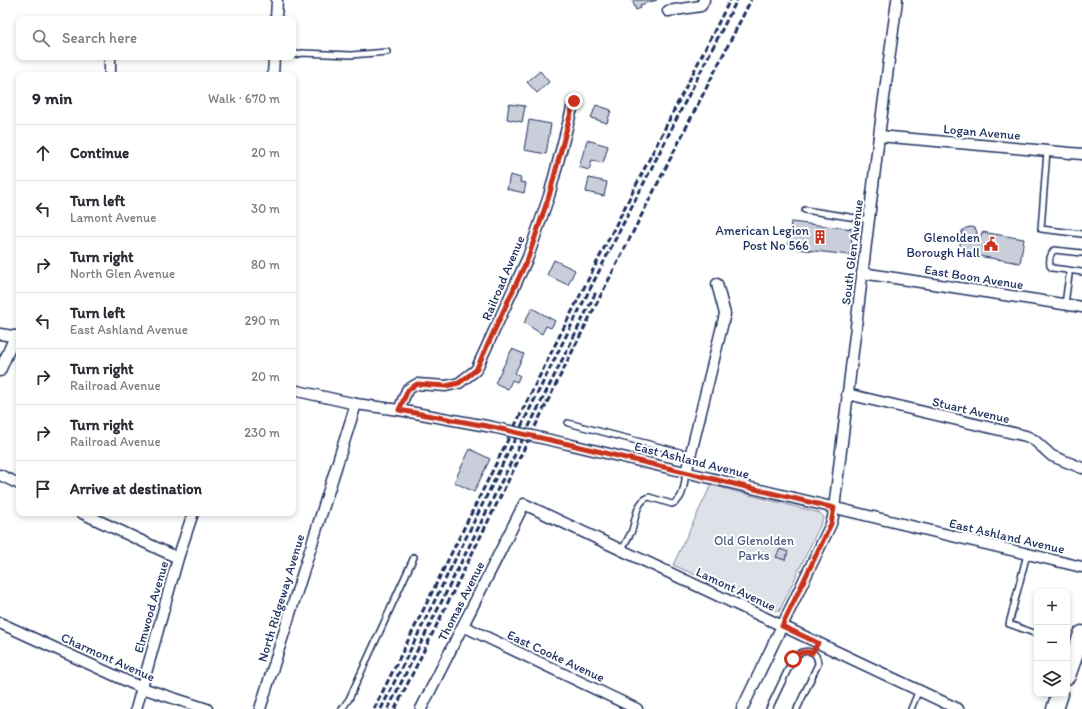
<!DOCTYPE html>
<html lang="en">
<head>
<meta charset="utf-8">
<style>
	body { margin:0; font-family:Itim,sans-serif; background:#f7f7f7; color:#2b2b33 }
	.controls { position:absolute; right:12px; bottom:12px; display:grid; overflow:hidden; border-radius:8px; box-shadow:0 2px 6px #0003 }
	.controls button { width:36px; height:36px; display:grid; place-items:center; padding:0; border:0; border-bottom:1px solid #e1e1e2; background:#fff; color:#2b2b33; font:20px sans-serif }
	.stop { position:absolute; width:12px; height:12px; margin:-9px; border:3px solid #c8321e; border-radius:50%; background:#fff }
	.stop.end { background:#c8321e; border-color:#fff; box-shadow:0 1px 4px #0008 }
	.list { margin:0; padding:0; list-style:none }
	h2 { display:flex; justify-content:space-between; align-items:center; height:52px; margin:0; padding:0 16px; font-size:17px }
	h2 small { font-size:13px; font-weight:400; color:#7c7c81 }
	.list li { display:grid; grid-template-columns:26px 1fr auto; gap:12px; align-items:center; box-sizing:border-box; height:56px; padding:0 16px; border-top:1px solid #e1e1e2 }
	.list b { display:block; font-size:15px; white-space:nowrap }
	.list p { margin:0; font-size:13px; white-space:nowrap; color:#7c7c81 }
	.list em { font-size:13px; font-style:normal; color:#7c7c81 }
	.icon { flex:none; width:22px; height:22px; fill:none; stroke:currentColor; stroke-width:2; stroke-linecap:round; stroke-linejoin:round }
	.map { position:relative; flex:none; width:1082px; height:709px; overflow:hidden }
	.search { position:absolute; background:#fff; box-shadow:0 2px 6px #0003; left:16px; top:16px; width:280px; height:44px; display:flex; align-items:center; gap:10px; box-sizing:border-box; padding:0 14px; border-radius:8px; color:#7c7c81; font-size:15px }
	.panel { position:absolute; background:#fff; box-shadow:0 2px 6px #0003; left:16px; top:72px; width:280px; height:444px; border-radius:8px }
	.map>svg:first-child { display:block }
</style>
</head>
<body>
<div class="map">
<svg width="1082" height="709" viewBox="0 0 1082 709">
	<rect width="100%" height="100%" fill="#fff"/>
	<filter id="ink" filterUnits="userSpaceOnUse"><feTurbulence type="fractalNoise" baseFrequency=".025" numOctaves="2"/><feDisplacementMap in="SourceGraphic" scale="8" xChannelSelector="R" yChannelSelector="G"/><feConvolveMatrix kernelMatrix="1 2 1 2 8 2 1 2 1" color-interpolation-filters="sRGB"/></filter>
	<g filter="url(#ink)">
		<path fill="#dee1e7" stroke="#7c88a2" d="M711 485 820 513 824 517 779 612 673 565Z"/>
		<g fill="#caceda" stroke="#1b2f5e">
			<path d="M632 0H657L640 5 641 8 636 10Z"/>
			<path d="M540 71 549 82 537 93 527 82Z"/>
			<path d="M509 104 525 106 522 122 507 119Z"/>
			<path d="M596 105 611 110 607 123 591 118Z"/>
			<path d="M529 120 551 124 546 154 524 150Z"/>
			<path d="M587 140 608 146 603 163 592 160 589 170 579 167Z"/>
			<path d="M510 175 521 178 520 182 526 183 524 193 507 189Z"/>
			<path d="M589 178 607 182 604 196 586 192Z"/>
			<path d="M791 222 853 229 850 255 797 249V245L788 244Z"/>
			<path d="M971 227 975 228 977 232 976 236 981 237 982 232 1024 239 1020 263 978 256 979 251 974 250 973 253 959 251 962 231 966 228Z"/>
			<path d="M554 260 575 270 568 285 547 275Z"/>
			<path d="M532 308 555 321 551 328 546 326 542 334 524 323Z"/>
			<path d="M512 349 524 354 515 373 520 376 517 382 512 380 508 389 495 383Z"/>
			<path d="M470 449 490 459 474 492 454 482Z"/>
			<path d="M780 549 788 552 785 560 776 557Z"/>
		</g>
		<g fill="none" stroke-linecap="round" stroke-linejoin="round">
			<defs>
				<g id="service">
					<path d="M293 55 302 53 351 55 387 52"/>
					<path d="M1047 151 1041 229 1082 234"/>
					<path d="M805 210 869 220"/>
					<path d="M1082 253 1054 250C1050 254 1049 261 1050 266L1052 268 1082 272"/>
					<path d="M1065 304 1069 275V272L1066 270"/>
					<path d="M568 423 691 455"/>
					<path d="M622 550C625 544 628 538 631 533 636 521 635 502 649 497L672 504C684 500 684 484 686 473"/>
					<path d="M1027 554 1009 624 1037 634"/>
					<path d="M342 709 349 699 414 557"/>
					<path d="M769 709 793 659C802 649 817 647 818 664L797 709"/>
					<path d="M911 709 919 690"/>
				</g>
				<g id="minor">
					<path d="M668 11 701 6 704 0"/>
					<path d="M276 19 277 0"/>
					<path d="M110 75V57"/>
					<path d="M273 75 274 57"/>
					<path d="M879 136 1082 154"/>
					<path d="M862 273 1082 307"/>
					<path d="M0 334 19 337"/>
					<path d="M0 371 15 336"/>
					<path d="M293 390 356 404 399 410 492 427"/>
					<path d="M847 394 1026 436 1034 440 1052 456 1082 468"/>
					<path d="M399 410 407 390 417 384 446 386 459 383 476 370 528 257 549 196 574 101"/>
					<path d="M568 444 1082 567"/>
					<path d="M686 473 725 314 717 284"/>
					<path d="M0 475 19 484"/>
					<path d="M82 513 178 558"/>
					<path d="M0 623 142 688 207 709"/>
					<path d="M463 626 637 709"/>
					<path d="M136 709 178 558 193 513"/>
					<path d="M260 709 356 404"/>
					<path d="M421 709 524 504 958 709"/>
					<path d="M742 709 831 524 833 517 879 136 897 0"/>
				</g>
				<g id="primary">
					<path d="M1067 676 1082 634"/>
					<path d="M1055 709 1060 694"/>
				</g>
			</defs>
			<use href="#service" stroke="#1b2f5e" stroke-width="8"/>
			<use href="#minor" stroke="#1b2f5e" stroke-width="13"/>
			<use href="#primary" stroke="#1b2f5e" stroke-width="19"/>
			<use href="#service" stroke="#fff" stroke-width="5"/>
			<use href="#minor" stroke="#fff" stroke-width="10"/>
			<use href="#primary" stroke="#fff" stroke-width="16"/>
			<g stroke="#1b2f5e" stroke-width="3" stroke-dasharray="6 3" stroke-linecap="butt">
				<path d="M374 709 559 337 730 0"/>
				<path d="M381 709 564 340 737 0"/>
				<path d="M388 709 596 292"/>
				<path d="M395 709 575 346 751 0"/>
			</g>
			<defs>
				<path id="minor-bridge" d="M492 427 568 444"/>
			</defs>
			<use href="#minor-bridge" stroke="#1b2f5e" stroke-width="13" stroke-linecap="butt"/>
			<use href="#minor-bridge" stroke="#fff" stroke-width="10"/>
		</g>
	</g>
	<g fill="none" stroke-linecap="round" stroke-linejoin="round" filter="url(#ink)">
		<path stroke="#c8321e" stroke-width="5" d="M574 101 549 196 528 258 476 370 459 383 446 386 417 384 408 390 399 410 492 427 568 444 834 508 831 524 782 626 818 643 812 653C804 650 798 653 793 659"/>
	</g>
	<defs>
		<symbol id="building-bare" viewBox="-9 -9 18 18"><path d="M-4-6H4V6H1V3H-1V6H-4ZM-2.5-4.3h1.7v1.8h-1.7ZM.8-4.3h1.7v1.8H.8ZM-2.5-1h1.7V.8h-1.7ZM.8-1h1.7V.8H.8Z" fill="#c8321e" stroke="#fff" stroke-width="2.5" paint-order="stroke"/></symbol>
		<symbol id="civic-bare" viewBox="-9 -9 18 18"><path d="M-.6-6.5H3V-4.5H.6V-3L4-1V1h2V6H-6V1h2V-1L-.6-3ZM-1.2 2.5V6h2.4V2.5Z" fill="#c8321e" stroke="#fff" stroke-width="2.5" paint-order="stroke"/></symbol>
	</defs>
	<g fill-rule="evenodd">
		<use href="#building-bare" x="810" y="227" width="20" height="20"/>
		<use href="#civic-bare" x="981" y="234" width="20" height="20"/>
	</g>
	<g text-anchor="middle" dominant-baseline="central" stroke-width="4" stroke-linejoin="round" paint-order="stroke">
		<g font-size="13" fill="#1b2f5e" stroke="#fff">
			<text transform="translate(982 132) rotate(5)">Logan Avenue</text>
			<text transform="translate(852 252) rotate(-83)">South Glen Avenue</text>
			<text transform="translate(974 277) rotate(9)">East Boon Avenue</text>
			<text transform="translate(503 278) rotate(-67)">Railroad Avenue</text>
			<text transform="translate(971 410) rotate(13)">Stuart Avenue</text>
			<text transform="translate(692 460) rotate(14)">East Ashland Avenue</text>
			<text transform="translate(1007 536) rotate(13)">East Ashland Avenue</text>
			<text transform="translate(736 589) rotate(25)">Lamont Avenue</text>
			<text transform="translate(281 598) rotate(-73)">North Ridgeway Avenue</text>
			<text transform="translate(461 601) rotate(-63)">Thomas Avenue</text>
			<text transform="translate(151 607) rotate(-74)">Elmwood Avenue</text>
			<text transform="translate(556 656) rotate(25)">East Cooke Avenue</text>
			<text transform="translate(108 657) rotate(24)">Charmont Avenue</text>
		</g>
		<g font-size="13" fill="#1b2f5e" stroke="#fff" text-anchor="end">
			<text x="809" y="230">American Legion<tspan x="809" dy="15">Post No 566</tspan></text>
			<text x="980" y="237">Glenolden<tspan x="980" dy="15">Borough Hall</tspan></text>
		</g>
		<g font-size="13" fill="#4c5c80" stroke="#fff">
			<text x="754" y="540">Old Glenolden<tspan x="754" dy="15">Parks</tspan></text>
		</g>
	</g>
</svg>
<div class="controls">
<button>+</button>
<button>−</button>
<button><svg class="icon" aria-label="layers" viewBox="0 0 24 24"><path d="M12 4l9 5-9 5-9-5zM3 14l9 5 9-5"/></svg></button>
</div>
<div class="stop" style="left:793px;top:659px"></div>
<div class="stop end" style="left:574px;top:101px"></div>
<div class="search"><svg class="icon" aria-label="search" viewBox="0 0 24 24"><circle cx="10" cy="10" r="6"/><path d="M15 15l6 6"/></svg>Search here</div>
<section class="panel">
<h2>9 min<small>Walk · 670 m</small></h2>
<ul class="list">
<li><svg class="icon" aria-label="ahead" viewBox="0 0 24 24"><path d="M12 20V5M6 11l6-6 6 6"/></svg><div><b>Continue</b></div><em>20 m</em></li>
<li><svg class="icon" aria-label="left" viewBox="0 0 24 24"><path d="M17 20v-9H6M10 6l-5 5 5 5"/></svg><div><b>Turn left</b><p>Lamont Avenue</p></div><em>30 m</em></li>
<li><svg class="icon" aria-label="right" viewBox="0 0 24 24"><path d="M7 20v-9h11M14 6l5 5-5 5"/></svg><div><b>Turn right</b><p>North Glen Avenue</p></div><em>80 m</em></li>
<li><svg class="icon" aria-label="left" viewBox="0 0 24 24"><path d="M17 20v-9H6M10 6l-5 5 5 5"/></svg><div><b>Turn left</b><p>East Ashland Avenue</p></div><em>290 m</em></li>
<li><svg class="icon" aria-label="right" viewBox="0 0 24 24"><path d="M7 20v-9h11M14 6l5 5-5 5"/></svg><div><b>Turn right</b><p>Railroad Avenue</p></div><em>20 m</em></li>
<li><svg class="icon" aria-label="right" viewBox="0 0 24 24"><path d="M7 20v-9h11M14 6l5 5-5 5"/></svg><div><b>Turn right</b><p>Railroad Avenue</p></div><em>230 m</em></li>
<li><svg class="icon" aria-label="arrive" viewBox="0 0 24 24"><path d="M6 21V4h12l-3 4 3 4H6"/></svg><div><b>Arrive at destination</b></div></li>
</ul>
</section>
</div>
</body>
</html>
